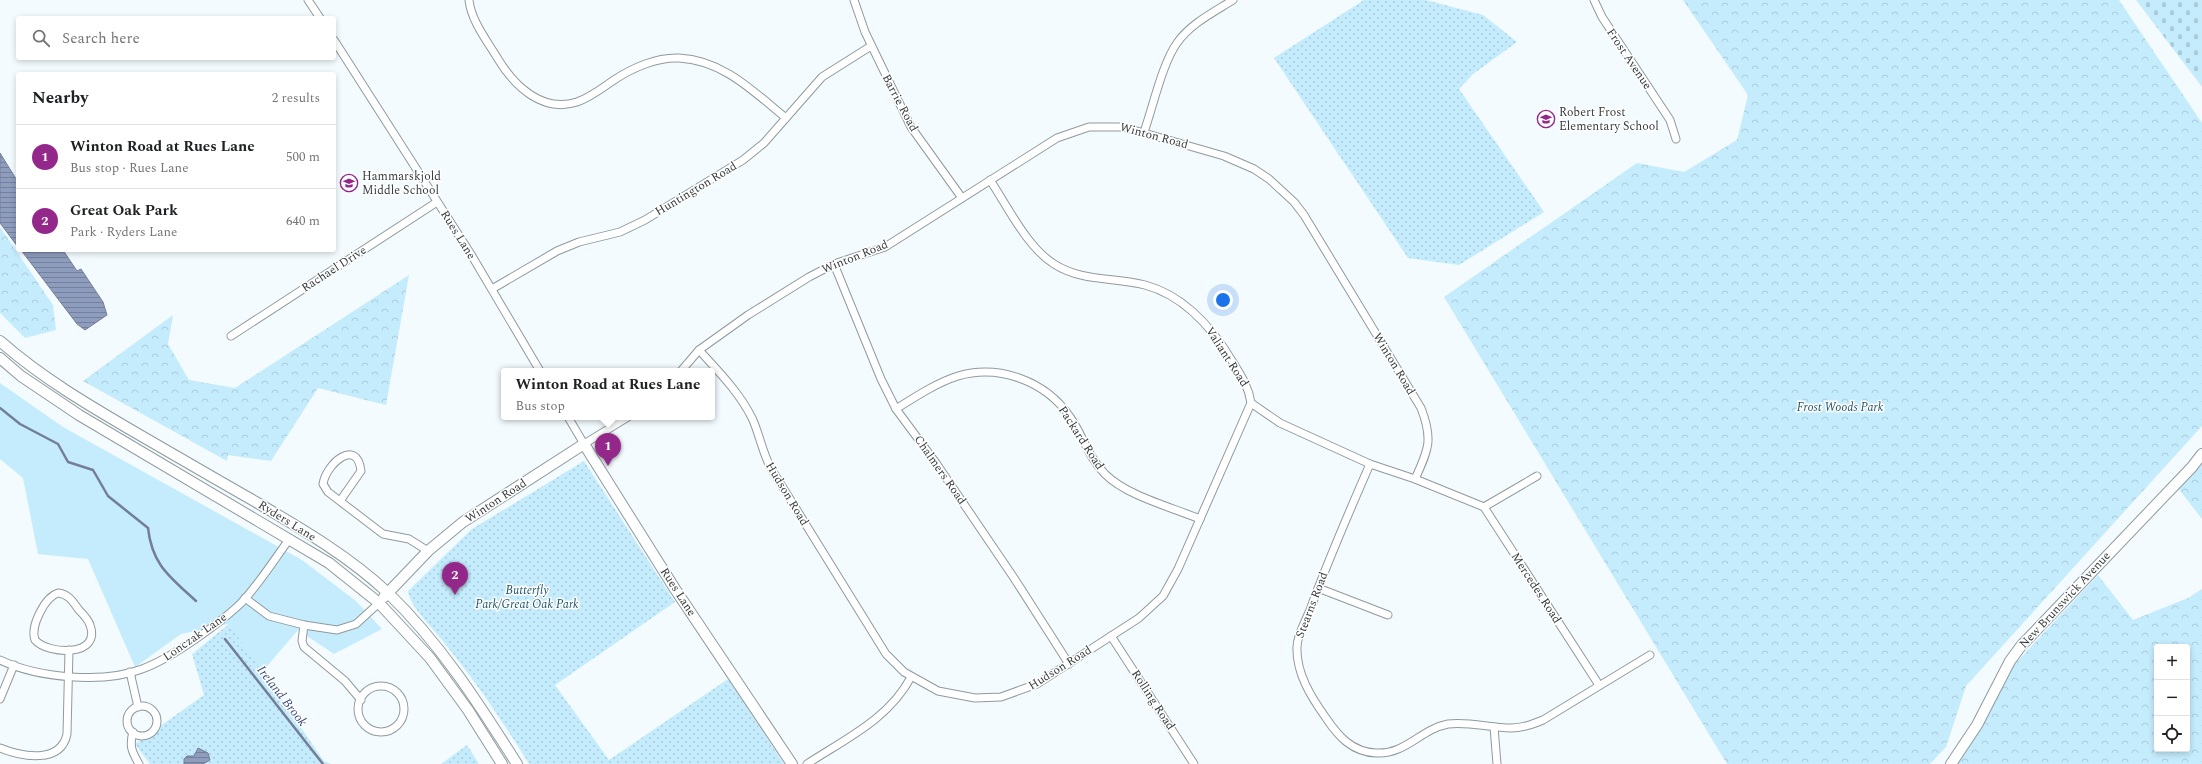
<!DOCTYPE html>
<html lang="en">
<head>
<meta charset="utf-8">
<style>
	body { margin:0; font-family:Spectral,serif; background:#f6f6f6; color:#202124 }
	.controls { position:absolute; right:12px; bottom:12px; display:grid; overflow:hidden; border-radius:4px; box-shadow:0 2px 6px #0003 }
	.controls button { width:36px; height:36px; display:grid; place-items:center; padding:0; border:0; border-bottom:1px solid #e0e0e0; background:#fff; color:#202124; font:20px sans-serif }
	.you { position:absolute; left:1223px; top:300px; width:14px; height:14px; margin:-10px; border:3px solid #fff; border-radius:50%; background:#1a73e8; box-shadow:0 0 0 6px #1a73e833 }
	.badge { display:grid; place-items:center; width:26px; height:26px; border-radius:50%; background:#94288a; color:#fff; font-size:13px; font-weight:700 }
	.pin { position:absolute; translate:-50% -33px; filter:drop-shadow(0 1px 2px #0008) }
	.pin::after { content:''; position:absolute; top:21px; width:14px; height:12px; background:inherit; clip-path:polygon(0 0,100% 0,50% 100%) }
	.popup { position:absolute; left:501px; top:368px; width:214px; height:52px; box-sizing:border-box; display:grid; place-content:center; border-radius:4px; background:#fff; filter:drop-shadow(0 1px 3px #0005); font-size:13px; white-space:nowrap; color:#757577 }
	.popup b { font-size:15px; color:#202124 }
	.popup::after { content:''; position:absolute; left:50%; top:100%; margin-left:-8px; border:8px solid transparent; border-top-color:#fff }
	.list { margin:0; padding:0; list-style:none }
	h2 { display:flex; justify-content:space-between; align-items:center; height:52px; margin:0; padding:0 16px; font-size:17px }
	h2 small { font-size:13px; font-weight:400; color:#757577 }
	.list li { display:grid; grid-template-columns:26px 1fr auto; gap:12px; align-items:center; box-sizing:border-box; height:64px; padding:0 16px; border-top:1px solid #e0e0e0 }
	.list b { display:block; font-size:15px; white-space:nowrap }
	.list p { margin:0; font-size:13px; white-space:nowrap; color:#757577 }
	.list em { font-size:13px; font-style:normal; color:#757577 }
	.icon { flex:none; width:22px; height:22px; fill:none; stroke:currentColor; stroke-width:2; stroke-linecap:round; stroke-linejoin:round }
	.map { position:relative; flex:none; width:2202px; height:764px; overflow:hidden }
	.search { position:absolute; background:#fff; box-shadow:0 2px 6px #0003; left:16px; top:16px; width:320px; height:44px; display:flex; align-items:center; gap:10px; box-sizing:border-box; padding:0 14px; border-radius:4px; color:#757577; font-size:15px }
	.panel { position:absolute; background:#fff; box-shadow:0 2px 6px #0003; left:16px; top:72px; width:320px; height:180px; border-radius:4px }
	.map>svg:first-child { display:block }
</style>
</head>
<body>
<div class="map">
<svg width="2202" height="764" viewBox="0 0 2202 764">
	<defs>
		<pattern id="forest-crowns" width="20" height="18" patternUnits="userSpaceOnUse"><rect width="20" height="18" fill="#c4ecfd"/><path d="M2 6a3 3 0 1 1 6 0M12 15a3 3 0 1 1 6 0" fill="none" stroke="#a9cbda"/></pattern>
		<pattern id="cemetery-stones" width="16" height="16" patternUnits="userSpaceOnUse"><rect width="16" height="16" fill="#c4ecfd"/><path d="M2 7V4a2 2 0 0 1 4 0v3zM10 15v-3a2 2 0 0 1 4 0v3z" fill="#a9cbda"/></pattern>
		<pattern id="park-dots" width="8" height="8" patternUnits="userSpaceOnUse"><rect width="8" height="8" fill="#c4ecfd"/><path d="M2 2h.1M6 6h.1" fill="none" stroke="#a9cbda" stroke-width="1.8" stroke-linecap="round"/></pattern>
		<pattern id="water-rules" width="6" height="5" patternUnits="userSpaceOnUse"><rect width="6" height="5" fill="#8e9cbe"/><path d="M0 2.5h6" fill="none" stroke="#75809c"/></pattern>
	</defs>
	<rect width="100%" height="100%" fill="#f3fbfe"/>
	<path fill="#c4ecfd" d="M0 383 63 427 302 560 356 601 382 629 334 654 298 630 262 672 228 624 181 634 135 667 88 559 38 554 23 478 0 459Z"/>
	<g fill="url(#forest-crowns)" fill-rule="evenodd">
		<path d="M1683 0H2119L2202 123V426L1966 686 1946 747 1930 764H1727L1444 297 1637 163 1684 172 1737 140 1748 95Z"/>
		<path d="M0 227 53 305 56 330 25 338 0 313Z"/>
		<path d="M409 275 386 405 318 388 271 461 228 455 227 461 83 381 173 315 168 344 189 380 235 388Z"/>
		<path d="M2202 457V519L2178 488Z"/>
		<path d="M2098 575 2133 620 2188 598 2202 589V764H1955L2011 668ZM2157 647H2187V749H2157Z"/>
	</g>
	<path fill="url(#cemetery-stones)" d="M2136 0H2202V87Z"/>
	<g fill="url(#park-dots)">
		<path d="M1364 0H1426L1483 15 1517 42 1473 74 1459 89 1544 212 1459 265 1408 258 1274 58Z"/>
		<path d="M584 461 675 602 555 685 609 760 728 679 784 764H529C498 714 469 671 430 626 422 617 409 602 408 591L472 529Z"/>
		<path d="M229 624 324 761 331 764H150L135 744 204 695 192 654Z"/>
		<path d="M467 745 479 764H441Z"/>
	</g>
	<g fill="url(#water-rules)" stroke="#747f97">
		<path d="M0 153 18 182V247L0 223Z"/>
		<path d="M21 250H63L77 271 81 269 103 302 107 315 85 330 77 324Z"/>
		<path d="M198 748 208 753 210 760 203 764H184V759L187 756H194Z"/>
	</g>
	<g fill="none" stroke-linecap="round" stroke-linejoin="round">
		<g stroke="#747f97" stroke-width="2.5">
			<path d="M0 408 20 424 58 444 68 462 93 470 108 496 148 528C152 565 170 577 196 601"/>
			<path d="M225 639 323 764"/>
		</g>
		<defs>
			<g id="street">
				<path d="M308 0 320 18"/>
				<path d="M469 0C471 21 488 42 498 59 515 87 543 113 577 102 591 97 602 88 614 80 632 68 657 57 679 58 723 60 754 92 786 118"/>
				<path d="M854 0 865 32 911 127 962 198"/>
				<path d="M1594 0 1602 17 1670 120 1676 139"/>
				<path d="M334 40 472 256 540 371"/>
				<path d="M1144 132C1153 107 1162 64 1177 43 1190 24 1214 12 1233 0"/>
				<path d="M990 180C1008 207 1027 247 1054 264 1082 282 1115 277 1145 285 1186 296 1214 330 1234 364 1242 377 1249 388 1251 403L1280 423 1370 464 1415 479 1484 507 1599 685"/>
				<path d="M834 264 881 379 896 409 936 463 1014 578 1069 664"/>
				<path d="M492 289 557 251 579 242 620 232 645 220 743 160 764 143 822 77 871 46"/>
				<path d="M231 336 437 202"/>
				<path d="M699 350C719 372 739 392 752 418 760 435 762 453 772 470L886 654 904 672 938 691 975 698 1001 697 1037 684 1139 618 1163 596 1178 569 1251 403"/>
				<path d="M681 371 699 350 748 315 809 277 834 264 885 247 1057 138 1089 127H1123L1224 156 1254 169 1269 179 1294 202 1304 215 1421 408C1433 439 1429 449 1415 479"/>
				<path d="M896 409C915 397 936 383 958 376 999 364 1046 381 1070 417 1083 435 1088 457 1105 474 1127 496 1171 507 1200 519"/>
				<path d="M568 417 584 444 628 417"/>
				<path d="M1370 464C1349 512 1328 560 1310 610 1306 620 1297 635 1297 647 1296 673 1311 697 1326 718 1338 736 1352 752 1376 753 1405 755 1421 729 1448 724 1468 721 1490 728 1511 728 1523 728 1533 724 1543 720L1650 655"/>
				<path d="M340 501 361 471C357 437 326 464 323 484L328 492 383 534 409 539 428 551"/>
				<path d="M1484 507 1537 476"/>
				<path d="M1318 588 1388 615"/>
				<path d="M58 593C69 594 73 602 79 610 83 614 88 619 90 625 102 657 48 655 35 640 30 626 45 597 58 593Z"/>
				<path d="M245 598 269 616 304 625 337 630 356 624 379 603"/>
				<path d="M304 625 302 641 304 647 345 681 361 700"/>
				<path d="M1111 636 1194 764"/>
				<path d="M0 660C38 678 103 684 142 669 170 659 216 626 238 606 255 590 274 560 288 541"/>
				<path d="M130 672 138 707"/>
				<circle cx="381" cy="709" r="23"/>
				<path d="M0 699 14 665"/>
				<circle cx="142" cy="721" r="15"/>
				<path d="M1494 727 1497 764"/>
				<path d="M133 732C129 746 132 752 139 764"/>
				<path d="M0 748C22 757 61 764 67 734L69 650"/>
				<path d="M807 764C845 739 889 719 911 677"/>
			</g>
			<g id="secondary">
				<path d="M0 341C42 378 90 406 138 434 178 457 217 480 256 502 302 529 350 557 388 593 440 643 479 704 517 764"/>
				<path d="M0 358 21 376 79 415 329 563 379 603 430 658 468 710 502 764"/>
				<path d="M384 597 428 551 463 522 584 444 675 589 792 764"/>
				<path d="M1951 764 1977 725 2010 661 2021 646 2192 467 2202 454"/>
			</g>
		</defs>
		<use href="#street" stroke="#8f9a9f" stroke-width="9"/>
		<use href="#secondary" stroke="#8f9a9f" stroke-width="12"/>
		<use href="#street" stroke="#fff" stroke-width="7"/>
		<use href="#secondary" stroke="#fff" stroke-width="10"/>
	</g>
	<defs>
		<symbol id="school-ring" viewBox="-11 -11 22 22"><circle r="9.5" fill="#fff" stroke="#94288a" stroke-width="1.5"/><path d="M0-5L7-2L0 1L-7-2ZM-4 1L0 2.5L4 1V4Q0 6-4 4Z" fill="#94288a"/></symbol>
	</defs>
	<g fill-rule="evenodd">
		<use href="#school-ring" x="1536" y="109" width="20" height="20"/>
		<use href="#school-ring" x="339" y="173" width="20" height="20"/>
	</g>
	<g text-anchor="middle" dominant-baseline="central" stroke-width="3" stroke-linejoin="round" paint-order="stroke">
		<g font-size="12" fill="#363b3d" stroke="#fff">
			<text transform="translate(1629 59) rotate(56)">Frost Avenue</text>
			<text transform="translate(900 103) rotate(62)">Barrie Road</text>
			<text transform="translate(1154 136) rotate(15)">Winton Road</text>
			<text transform="translate(696 189) rotate(-31)">Huntington Road</text>
			<text transform="translate(458 235) rotate(58)">Rues Lane</text>
			<text transform="translate(855 257) rotate(-22)">Winton Road</text>
			<text transform="translate(334 269) rotate(-33)">Rachael Drive</text>
			<text transform="translate(1227 357) rotate(57)">Valiant Road</text>
			<text transform="translate(1394 364) rotate(59)">Winton Road</text>
			<text transform="translate(1081 438) rotate(57)">Packard Road</text>
			<text transform="translate(940 470) rotate(55)">Chalmers Road</text>
			<text transform="translate(787 494) rotate(59)">Hudson Road</text>
			<text transform="translate(496 501) rotate(-33)">Winton Road</text>
			<text transform="translate(287 521) rotate(32)">Ryders Lane</text>
			<text transform="translate(1536 588) rotate(57)">Mercedes Road</text>
			<text transform="translate(678 592) rotate(57)">Rues Lane</text>
			<text transform="translate(2065 600) rotate(-47)">New Brunswick Avenue</text>
			<text transform="translate(1312 605) rotate(-69)">Stearns Road</text>
			<text transform="translate(195 637) rotate(-35)">Lonczak Lane</text>
			<text transform="translate(1060 668) rotate(-32)">Hudson Road</text>
			<text transform="translate(1153 700) rotate(57)">Rolling Road</text>
		</g>
		<g font-size="12" fill="#363b3d" stroke="#fff" text-anchor="start">
			<text x="1559" y="112">Robert Frost<tspan x="1559" dy="14">Elementary School</tspan></text>
			<text x="362" y="176">Hammarskjold<tspan x="362" dy="14">Middle School</tspan></text>
		</g>
		<g font-size="12" font-style="italic" fill="#1d5468" stroke="#fff">
			<text x="1840" y="407">Frost Woods Park</text>
			<text x="527" y="590">Butterfly<tspan x="527" dy="14">Park/Great Oak Park</tspan></text>
		</g>
		<g font-size="13" font-style="italic" fill="#3c4c7c" stroke="#fff">
			<text transform="translate(282 696) rotate(52)">Ireland Brook</text>
		</g>
	</g>
</svg>
<div class="controls">
<button>+</button>
<button>−</button>
<button><svg class="icon" aria-label="locate" viewBox="0 0 24 24"><circle cx="12" cy="12" r="6"/><path d="M12 2v4M12 18v4M2 12h4M18 12h4"/></svg></button>
</div>
<div class="you"></div>
<div class="pin badge" style="left:608px;top:466px">1</div>
<div class="popup"><b>Winton Road at Rues Lane</b>Bus stop</div>
<div class="pin badge" style="left:455px;top:595px">2</div>
<div class="search"><svg class="icon" aria-label="search" viewBox="0 0 24 24"><circle cx="10" cy="10" r="6"/><path d="M15 15l6 6"/></svg>Search here</div>
<section class="panel">
<h2>Nearby<small>2 results</small></h2>
<ul class="list">
<li><span class="badge">1</span><div><b>Winton Road at Rues Lane</b><p>Bus stop · Rues Lane</p></div><em>500 m</em></li>
<li><span class="badge">2</span><div><b>Great Oak Park</b><p>Park · Ryders Lane</p></div><em>640 m</em></li>
</ul>
</section>
</div>
</body>
</html>
